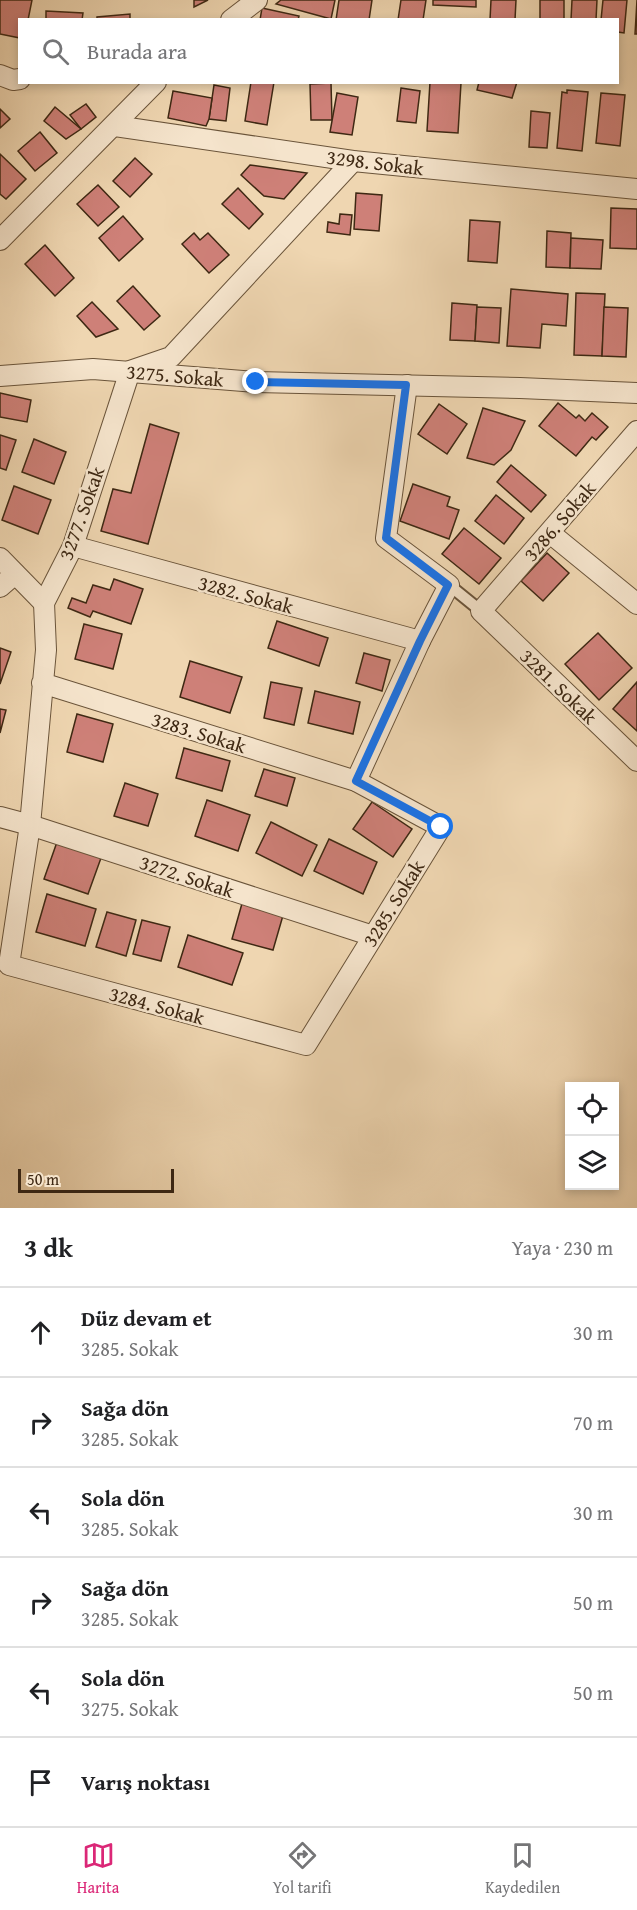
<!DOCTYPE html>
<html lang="tr">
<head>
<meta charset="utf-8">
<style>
	body { margin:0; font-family:"Gentium Book Plus",serif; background:#f2f2f2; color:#202124 }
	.controls { position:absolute; right:18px; bottom:18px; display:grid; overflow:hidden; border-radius:0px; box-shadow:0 3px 9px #0003 }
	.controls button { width:54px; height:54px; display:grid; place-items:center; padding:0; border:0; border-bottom:2px solid #e0e0e0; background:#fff; color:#202124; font:30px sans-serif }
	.scale { position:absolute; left:18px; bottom:15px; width:156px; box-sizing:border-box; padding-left:6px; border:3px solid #3e2813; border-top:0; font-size:16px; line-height:21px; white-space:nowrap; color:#3e2813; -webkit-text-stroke:4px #f5e4cc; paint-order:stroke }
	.stop { position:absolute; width:18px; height:18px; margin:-14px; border:4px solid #1a73e8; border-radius:50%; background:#fff }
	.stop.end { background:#1a73e8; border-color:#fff; box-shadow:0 2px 6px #0008 }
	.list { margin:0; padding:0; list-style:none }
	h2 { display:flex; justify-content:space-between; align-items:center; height:78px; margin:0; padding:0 24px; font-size:26px }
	h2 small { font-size:20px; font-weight:400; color:#757577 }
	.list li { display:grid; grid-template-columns:39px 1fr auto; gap:18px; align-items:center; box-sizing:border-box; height:90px; padding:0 24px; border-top:2px solid #e0e0e0 }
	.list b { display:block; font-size:22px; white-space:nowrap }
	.list p { margin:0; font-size:20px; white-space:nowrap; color:#757577 }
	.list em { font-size:20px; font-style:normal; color:#757577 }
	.icon { flex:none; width:33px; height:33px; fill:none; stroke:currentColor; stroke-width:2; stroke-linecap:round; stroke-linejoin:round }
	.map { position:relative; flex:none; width:637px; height:1208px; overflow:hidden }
	.search { position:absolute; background:#fff; box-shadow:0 3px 9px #0003; left:18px; right:18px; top:18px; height:66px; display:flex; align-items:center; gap:15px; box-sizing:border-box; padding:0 21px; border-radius:0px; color:#757577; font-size:22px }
	.sheet { height:618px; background:#fff }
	nav { display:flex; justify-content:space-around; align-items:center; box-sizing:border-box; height:84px; border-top:2px solid #e0e0e0; background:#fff; font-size:16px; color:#757577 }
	nav a { display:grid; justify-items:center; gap:3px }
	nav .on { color:#db2777 }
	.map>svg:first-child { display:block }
</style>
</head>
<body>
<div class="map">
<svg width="637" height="1208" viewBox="0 0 637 1208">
	<rect width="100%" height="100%" fill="#efd6b1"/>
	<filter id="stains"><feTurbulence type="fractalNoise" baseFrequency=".00333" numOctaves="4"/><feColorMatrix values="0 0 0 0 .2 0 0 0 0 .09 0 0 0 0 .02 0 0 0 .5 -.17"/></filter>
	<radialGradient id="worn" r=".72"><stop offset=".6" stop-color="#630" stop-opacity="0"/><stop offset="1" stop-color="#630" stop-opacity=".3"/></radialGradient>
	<g fill="#ce8078" stroke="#3e2813" stroke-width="1.5">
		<path d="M0 0H32L28 20H20V38L0 34Z"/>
		<path d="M194 0H208L194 7Z"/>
		<path d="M281 0H335L331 19 276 4Z"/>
		<path d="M339 0H372L369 20H336Z"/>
		<path d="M401 0H426L423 20H398Z"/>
		<path d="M433 0H476V7L433 5Z"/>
		<path d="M491 0H516L515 20H490Z"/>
		<rect x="540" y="0" width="24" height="20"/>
		<path d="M572 0H597L596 20H571Z"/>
		<path d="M603 0H627L624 33 618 32V20H601Z"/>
		<path d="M637 0V34H635Z"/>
		<path d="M262 8 299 16 298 20H260Z"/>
		<path d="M46 11 83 13 82 20H46Z"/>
		<path d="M130 14V20H97V17Z"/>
		<path d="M251 82H274L267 125 245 121Z"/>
		<path d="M430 82 461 83 458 133 427 131Z"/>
		<path d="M479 82H517L512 98 477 90Z"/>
		<path d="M331 83 332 120H311L310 84Z"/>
		<path d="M214 85 230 88 226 121 209 119Z"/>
		<path d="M401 88 420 91 416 123 397 121Z"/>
		<path d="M567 90 588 92 582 151 557 148 562 92 567 93Z"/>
		<path d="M173 91 212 98 209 119 206 126 168 118Z"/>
		<path d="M337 93 358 97 352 135 330 132Z"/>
		<path d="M601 93 625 95 620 146 596 143Z"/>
		<path d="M86 104 96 117 81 129 70 115Z"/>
		<path d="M55 107 81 129 66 139 44 121Z"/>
		<path d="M0 109 10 119 0 128Z"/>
		<path d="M531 111 550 113 547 148 529 147Z"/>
		<path d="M40 132 57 153 35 171 18 151Z"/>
		<path d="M0 154 26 179 6 199 0 194Z"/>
		<path d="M135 158 152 174 130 197 113 181Z"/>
		<path d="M250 165 307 173 284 199 264 196 241 175Z"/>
		<path d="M98 185 119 207 98 226 77 204Z"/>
		<path d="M238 188 263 214 249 229 222 204Z"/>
		<path d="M356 193 382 195 379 231 354 229Z"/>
		<path d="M611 208 637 209V249L610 248Z"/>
		<path d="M340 214 352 215 350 235 327 232 328 222 339 224Z"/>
		<path d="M123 216 143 239 119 261 99 238Z"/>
		<path d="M470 220 500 222 497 263 468 261Z"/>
		<path d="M547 231 571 233 570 268 546 267Z"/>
		<path d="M194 233 200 240 208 233 229 255 209 273 182 244Z"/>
		<path d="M571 238 603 240 601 269 570 268Z"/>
		<path d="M45 245 74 278 55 296 25 264Z"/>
		<path d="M133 286 160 316 144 330 117 301Z"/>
		<path d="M511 289 568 294 566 326 542 324 540 348 507 346Z"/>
		<path d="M576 293 605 294 602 356 574 355Z"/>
		<path d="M92 302 118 329 96 337 77 316Z"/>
		<path d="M452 303 477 305 475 341 450 340Z"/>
		<path d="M477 307 501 308 499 343 475 341Z"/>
		<path d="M604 307 628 308 626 357 602 356Z"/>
		<path d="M0 393 31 400 27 422 0 417Z"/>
		<path d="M558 403 576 418 579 415 585 421 592 413 608 427 596 440 592 437 576 456 539 426Z"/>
		<path d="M439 404 467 424 447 454 418 434Z"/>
		<path d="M483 408 525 421 511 450 494 465 467 458Z"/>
		<path d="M150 424 179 433 148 544 101 531 113 489 131 493Z"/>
		<path d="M0 435 16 440 6 470 0 468Z"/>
		<path d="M34 439 66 452 54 484 22 472Z"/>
		<path d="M511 465 546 495 531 512 497 482Z"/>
		<path d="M413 484 450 497 447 506 459 510 449 539 400 521Z"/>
		<path d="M14 486 51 500 38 534 2 520Z"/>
		<path d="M496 495 524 518 504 544 475 521Z"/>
		<path d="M464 528 501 558 479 584 442 554Z"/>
		<path d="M547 553 569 573 543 601 521 581Z"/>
		<path d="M114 579 143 589 131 624 93 611 90 617 68 608 72 598 86 603 93 585 110 590Z"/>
		<path d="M277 621 328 638 319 666 268 648Z"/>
		<path d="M84 624 122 634 113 669 75 659Z"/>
		<path d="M598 633 632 668 599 700 565 664Z"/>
		<path d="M0 648 11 652 0 684Z"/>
		<path d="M364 653 390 660 382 691 356 683Z"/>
		<path d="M190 661 242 677 230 713 180 697Z"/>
		<path d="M271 682 302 688 294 725 264 718Z"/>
		<path d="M637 682V731L613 709Z"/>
		<path d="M315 691 360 702 353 734 308 723Z"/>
		<path d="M0 709 6 710 0 733Z"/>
		<path d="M77 714 113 724 103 762 67 752Z"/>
		<path d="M184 748 230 761 222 791 176 778Z"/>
		<path d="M264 769 295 778 287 806 255 796Z"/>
		<path d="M125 783 158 794 148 826 114 816Z"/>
		<path d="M207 800 250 815 238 851 195 836Z"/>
		<path d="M372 802 412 829 393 857 353 829Z"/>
		<path d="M271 822 317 845 302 876 256 853Z"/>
		<path d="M329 839 377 862 363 894 314 871Z"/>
		<path d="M57 842 101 858 88 894 44 879Z"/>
		<path d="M47 894 96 909 85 946 36 932Z"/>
		<path d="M243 900 284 912 273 950 232 939Z"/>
		<path d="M107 912 136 920 126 956 96 947Z"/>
		<path d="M142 920 170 927 161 961 133 954Z"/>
		<path d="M188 935 243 953 232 985 178 967Z"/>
	</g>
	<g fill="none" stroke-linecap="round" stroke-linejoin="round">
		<defs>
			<path id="lane" d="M449 585 481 611"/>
			<g id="street">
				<path d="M231 20 257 0"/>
				<path d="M0 75 13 80 20 79"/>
				<path d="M115 126 353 161 637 189"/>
				<path d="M0 240 156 82"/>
				<path d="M0 376 93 369 256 382 520 388 637 393"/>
				<path d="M637 431 481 611 637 761"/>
				<path d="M550 533 637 604"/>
				<path d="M73 546 420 641"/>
				<path d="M0 558 44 603"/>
				<path d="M0 587 15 574"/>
				<path d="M42 683 356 781 441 827 306 1045 9 965 30 825 46 650 44 603 73 546 130 371 171 357 353 161"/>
				<path d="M356 781 420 641 449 585 386 538 407 385"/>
				<path d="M0 817 30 825 373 936"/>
			</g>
		</defs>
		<use href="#lane" stroke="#6a543a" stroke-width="14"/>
		<use href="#street" stroke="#6a543a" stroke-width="22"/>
		<use href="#lane" stroke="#f5e4cc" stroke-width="10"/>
		<use href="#street" stroke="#f5e4cc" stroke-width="20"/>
	</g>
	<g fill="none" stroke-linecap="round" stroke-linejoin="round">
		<path stroke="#1a73e8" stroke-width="8" d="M256 382 406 385 386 538 448 585 420 641 356 781 441 827"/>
	</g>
	<g text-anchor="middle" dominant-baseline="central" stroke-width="5" stroke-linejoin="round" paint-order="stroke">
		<g font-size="20" fill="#3e2813" stroke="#f5e4cc">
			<text transform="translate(375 162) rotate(7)">3298. Sokak</text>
			<text transform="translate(175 375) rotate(5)">3275. Sokak</text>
			<text transform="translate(81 513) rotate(-70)">3277. Sokak</text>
			<text transform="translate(559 521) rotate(-49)">3286. Sokak</text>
			<text transform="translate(246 594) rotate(15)">3282. Sokak</text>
			<text transform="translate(559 686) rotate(44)">3281. Sokak</text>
			<text transform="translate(199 732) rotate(17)">3283. Sokak</text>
			<text transform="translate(187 876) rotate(18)">3272. Sokak</text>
			<text transform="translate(393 903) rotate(-58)">3285. Sokak</text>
			<text transform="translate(157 1005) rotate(15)">3284. Sokak</text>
		</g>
	</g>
	<rect width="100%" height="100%" filter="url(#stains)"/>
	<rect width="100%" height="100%" fill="url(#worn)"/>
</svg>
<div class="controls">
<button><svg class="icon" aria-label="locate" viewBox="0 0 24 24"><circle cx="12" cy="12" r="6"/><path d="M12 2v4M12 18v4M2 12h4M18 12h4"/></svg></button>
<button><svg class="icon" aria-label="layers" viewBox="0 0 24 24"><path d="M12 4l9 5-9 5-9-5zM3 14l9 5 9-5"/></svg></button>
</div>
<div class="scale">50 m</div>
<div class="stop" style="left:441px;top:827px"></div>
<div class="stop end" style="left:256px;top:382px"></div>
<div class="search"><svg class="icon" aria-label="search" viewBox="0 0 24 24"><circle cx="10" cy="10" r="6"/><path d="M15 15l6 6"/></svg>Burada ara</div>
</div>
<section class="sheet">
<h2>3 dk<small>Yaya · 230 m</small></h2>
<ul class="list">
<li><svg class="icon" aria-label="ahead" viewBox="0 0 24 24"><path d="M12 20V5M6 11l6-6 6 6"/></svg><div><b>Düz devam et</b><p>3285. Sokak</p></div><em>30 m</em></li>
<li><svg class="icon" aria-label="right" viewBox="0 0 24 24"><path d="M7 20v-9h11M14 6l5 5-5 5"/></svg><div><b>Sağa dön</b><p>3285. Sokak</p></div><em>70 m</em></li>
<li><svg class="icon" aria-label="left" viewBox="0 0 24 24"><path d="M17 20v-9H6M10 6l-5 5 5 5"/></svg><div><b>Sola dön</b><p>3285. Sokak</p></div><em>30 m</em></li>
<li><svg class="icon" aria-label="right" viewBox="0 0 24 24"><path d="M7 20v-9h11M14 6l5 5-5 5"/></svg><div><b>Sağa dön</b><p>3285. Sokak</p></div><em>50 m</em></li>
<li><svg class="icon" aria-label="left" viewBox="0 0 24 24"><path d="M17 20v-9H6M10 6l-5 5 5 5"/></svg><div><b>Sola dön</b><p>3275. Sokak</p></div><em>50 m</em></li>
<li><svg class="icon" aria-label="arrive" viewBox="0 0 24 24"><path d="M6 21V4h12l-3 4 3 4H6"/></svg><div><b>Varış noktası</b></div></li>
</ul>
</section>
<nav>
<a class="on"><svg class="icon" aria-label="map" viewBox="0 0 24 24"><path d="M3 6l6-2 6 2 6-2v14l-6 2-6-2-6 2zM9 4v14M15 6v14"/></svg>Harita</a>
<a><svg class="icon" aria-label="directions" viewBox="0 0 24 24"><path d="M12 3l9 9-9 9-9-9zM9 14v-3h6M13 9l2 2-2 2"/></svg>Yol tarifi</a>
<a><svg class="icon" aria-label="saved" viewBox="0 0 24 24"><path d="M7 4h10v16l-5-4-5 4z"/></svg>Kaydedilen</a>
</nav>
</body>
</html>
